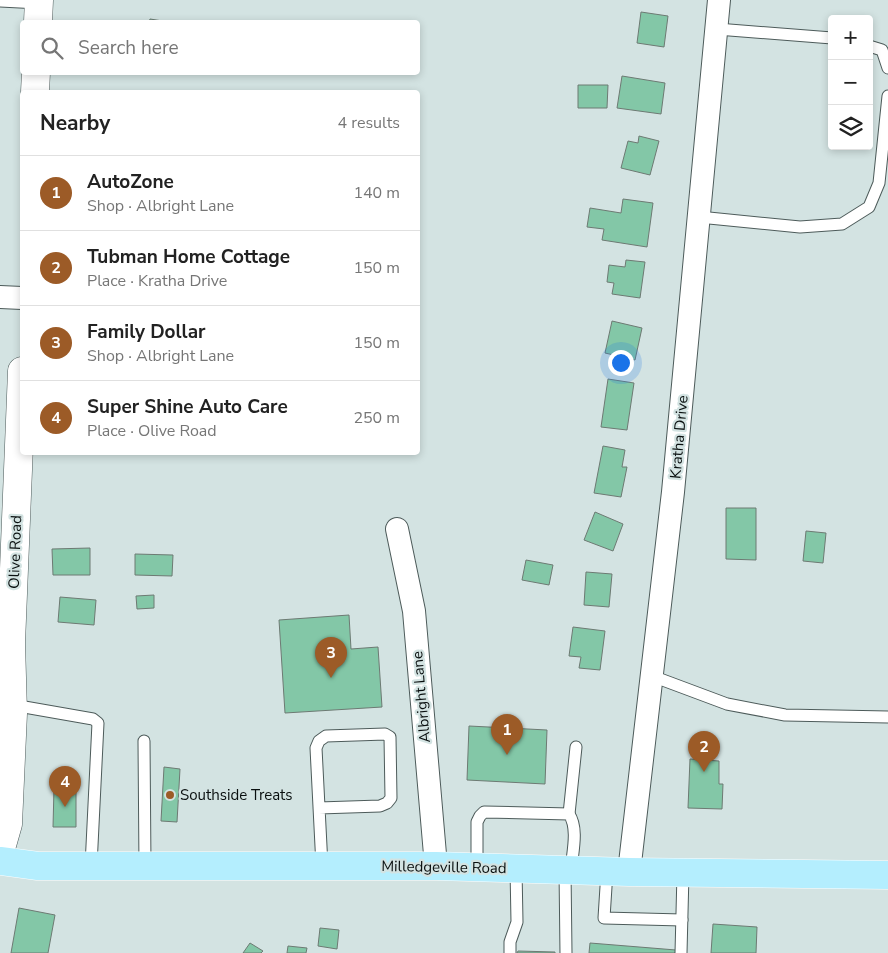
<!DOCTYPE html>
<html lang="en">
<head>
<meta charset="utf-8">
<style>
	body { margin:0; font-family:"Nunito Sans",sans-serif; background:#f2f2f2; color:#222 }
	.controls { position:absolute; right:15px; top:15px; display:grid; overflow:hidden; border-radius:5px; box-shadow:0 2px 8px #0003 }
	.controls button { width:45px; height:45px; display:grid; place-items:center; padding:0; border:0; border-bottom:1px solid #e0e0e0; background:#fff; color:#222; font:25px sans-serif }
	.you { position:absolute; left:620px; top:362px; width:18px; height:18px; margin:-12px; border:4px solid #fff; border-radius:50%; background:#1a73e8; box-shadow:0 0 0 8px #1a73e833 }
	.badge { display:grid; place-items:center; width:32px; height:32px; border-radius:50%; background:#9c5b27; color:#fff; font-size:16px; font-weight:700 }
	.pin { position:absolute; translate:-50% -41px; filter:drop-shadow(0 1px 2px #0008) }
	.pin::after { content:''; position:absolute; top:26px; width:18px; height:15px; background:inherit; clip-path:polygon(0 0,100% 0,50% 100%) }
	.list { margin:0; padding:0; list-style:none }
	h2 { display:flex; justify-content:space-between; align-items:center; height:65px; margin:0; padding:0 20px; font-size:21px }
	h2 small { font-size:16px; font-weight:400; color:#767676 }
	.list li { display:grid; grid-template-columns:32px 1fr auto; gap:15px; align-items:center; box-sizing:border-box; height:75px; padding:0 20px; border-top:1px solid #e0e0e0 }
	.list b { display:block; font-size:19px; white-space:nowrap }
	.list p { margin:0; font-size:16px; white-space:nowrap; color:#767676 }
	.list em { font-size:16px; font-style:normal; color:#767676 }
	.icon { flex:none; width:28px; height:28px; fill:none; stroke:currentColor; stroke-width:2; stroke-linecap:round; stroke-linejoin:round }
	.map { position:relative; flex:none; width:888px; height:953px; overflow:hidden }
	.search { position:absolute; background:#fff; box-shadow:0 2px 8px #0003; left:20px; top:20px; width:400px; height:55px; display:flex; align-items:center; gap:12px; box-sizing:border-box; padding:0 18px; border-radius:5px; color:#767676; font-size:19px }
	.panel { position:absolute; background:#fff; box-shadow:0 2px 8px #0003; left:20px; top:90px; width:400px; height:365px; border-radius:5px }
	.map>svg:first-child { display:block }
</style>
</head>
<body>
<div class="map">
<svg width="888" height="953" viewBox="0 0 888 953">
	<rect width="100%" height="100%" fill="#d3e3e2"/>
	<g fill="#83c7a7" stroke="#6d7a73">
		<path d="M641 12 668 16 664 47 637 43Z"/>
		<path d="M150 19 169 22H149Z"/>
		<path d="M622 76 665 83 661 114 617 108Z"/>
		<path d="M578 85H608L607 108H578Z"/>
		<path d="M639 136 659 141 650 175 621 168 628 141 638 143Z"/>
		<path d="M623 199 653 203 647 247 602 240 604 229 587 227 590 208 621 213Z"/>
		<path d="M626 260 645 262 640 298 612 294 614 283 607 282 609 265 625 267Z"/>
		<path d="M612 321 642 328 635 360 605 353Z"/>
		<path d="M608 379 634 383 627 430 601 427Z"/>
		<path d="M603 446 625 450 622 467H627L621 497 594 493Z"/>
		<path d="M726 508H756V560L726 559Z"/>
		<path d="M595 512 623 524 613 551 584 540Z"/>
		<path d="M806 531 826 533 823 563 803 561Z"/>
		<path d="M90 548V575H53L52 549Z"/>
		<path d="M135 554 173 555 172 576 135 575Z"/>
		<path d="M526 560 553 565 549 585 522 580Z"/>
		<path d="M586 572 612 574 609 607 584 605Z"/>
		<path d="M154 595V608L137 609 136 596Z"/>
		<path d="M60 597 96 600 94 625 58 622Z"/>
		<path d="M349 615 351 649 378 647 382 707 285 713 279 620Z"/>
		<path d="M573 627 605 631 600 670 579 668 581 657 569 656Z"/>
		<path d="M469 726 547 730 545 784 467 780Z"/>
		<path d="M690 759 719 761V784H723L722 809 688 808Z"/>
		<path d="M164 767 180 769 177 822 161 821Z"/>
		<path d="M54 788H76V827H53Z"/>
		<path d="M19 908 55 915 48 953H11Z"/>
		<path d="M713 924 757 927 756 953H711Z"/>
		<path d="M320 928 339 930 337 949 318 946Z"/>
		<path d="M250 943 263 951 261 953H243Z"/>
		<path d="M590 943 676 950 675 953H589Z"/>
		<path d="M288 946 307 948 306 953H287Z"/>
		<path d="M518 951 555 952V953H517Z"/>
	</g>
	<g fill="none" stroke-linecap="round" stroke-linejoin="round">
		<defs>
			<g id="service">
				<path d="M0 1 39 3"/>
				<path d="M717 29 832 38"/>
				<path d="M869 46 882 50 888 68"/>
				<path d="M699 217 800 227 842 224 869 207 879 183 888 96"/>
				<path d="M652 676 727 704 785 715 888 717"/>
				<path d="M13 705 93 719 98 723 91 866"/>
				<path d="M144 741 145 866"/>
				<path d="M319 808 380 806 387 803 391 798 390 737 385 734 326 736 319 741 316 748 322 866"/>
				<path d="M569 814 576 747"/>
				<path d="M477 867V822L480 816 484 812 569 814C579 829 572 854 571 870"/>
				<path d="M565 870 566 953"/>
				<path d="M607 871 604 918 682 920"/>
				<path d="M510 953V942L517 922 516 869"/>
				<path d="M681 953 683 873"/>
			</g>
			<g id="minor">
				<path d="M0 297 22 298"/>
				<path d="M397 529 414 611 436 866"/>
				<path d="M629 872 673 492 719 0"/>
			</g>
			<g id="tertiary">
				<path d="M38 22 39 0"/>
				<path d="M35 92 36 72"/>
				<path d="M0 852 8 824 13 713 11 643 22 371"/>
			</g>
			<path id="primary" d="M0 861 38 866H436L629 872 888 875"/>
		</defs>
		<use href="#service" stroke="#4d5b5a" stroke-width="13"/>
		<use href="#minor" stroke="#4d5b5a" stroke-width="24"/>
		<use href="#tertiary" stroke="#4d5b5a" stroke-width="29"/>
		<use href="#primary" stroke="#fff" stroke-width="29"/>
		<use href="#service" stroke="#fff" stroke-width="11"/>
		<use href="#minor" stroke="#fff" stroke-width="22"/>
		<use href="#tertiary" stroke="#fff" stroke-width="28"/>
		<use href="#primary" stroke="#b4eefe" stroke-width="28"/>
	</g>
	<circle fill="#9c5b27" stroke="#d3e3e2" stroke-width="2" cx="170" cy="795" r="5"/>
	<g text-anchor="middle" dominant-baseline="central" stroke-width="4.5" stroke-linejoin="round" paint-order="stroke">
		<g font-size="15" fill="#090f0f" stroke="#d3e3e2">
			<text transform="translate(679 437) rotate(-85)">Kratha Drive</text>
			<text transform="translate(15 552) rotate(-88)">Olive Road</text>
			<text transform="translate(421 697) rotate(-95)">Albright Lane</text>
			<text transform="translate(444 867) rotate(1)">Milledgeville Road</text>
		</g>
		<g font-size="15" fill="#090f0f" stroke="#d3e3e2" text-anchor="start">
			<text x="180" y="795">Southside Treats</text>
		</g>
	</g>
</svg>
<div class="controls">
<button>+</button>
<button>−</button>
<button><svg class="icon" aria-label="layers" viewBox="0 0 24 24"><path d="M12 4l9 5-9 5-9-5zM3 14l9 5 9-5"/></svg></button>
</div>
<div class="you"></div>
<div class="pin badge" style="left:507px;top:755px">1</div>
<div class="pin badge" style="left:704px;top:772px">2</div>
<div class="pin badge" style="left:331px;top:678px">3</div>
<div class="pin badge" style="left:65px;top:807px">4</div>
<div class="search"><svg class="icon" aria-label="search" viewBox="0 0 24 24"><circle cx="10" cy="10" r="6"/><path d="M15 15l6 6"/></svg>Search here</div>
<section class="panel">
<h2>Nearby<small>4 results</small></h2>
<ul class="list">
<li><span class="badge">1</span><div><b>AutoZone</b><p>Shop · Albright Lane</p></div><em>140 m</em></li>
<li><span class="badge">2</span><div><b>Tubman Home Cottage</b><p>Place · Kratha Drive</p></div><em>150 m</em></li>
<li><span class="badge">3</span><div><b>Family Dollar</b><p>Shop · Albright Lane</p></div><em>150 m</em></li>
<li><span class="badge">4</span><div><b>Super Shine Auto Care</b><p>Place · Olive Road</p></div><em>250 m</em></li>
</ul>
</section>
</div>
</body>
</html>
